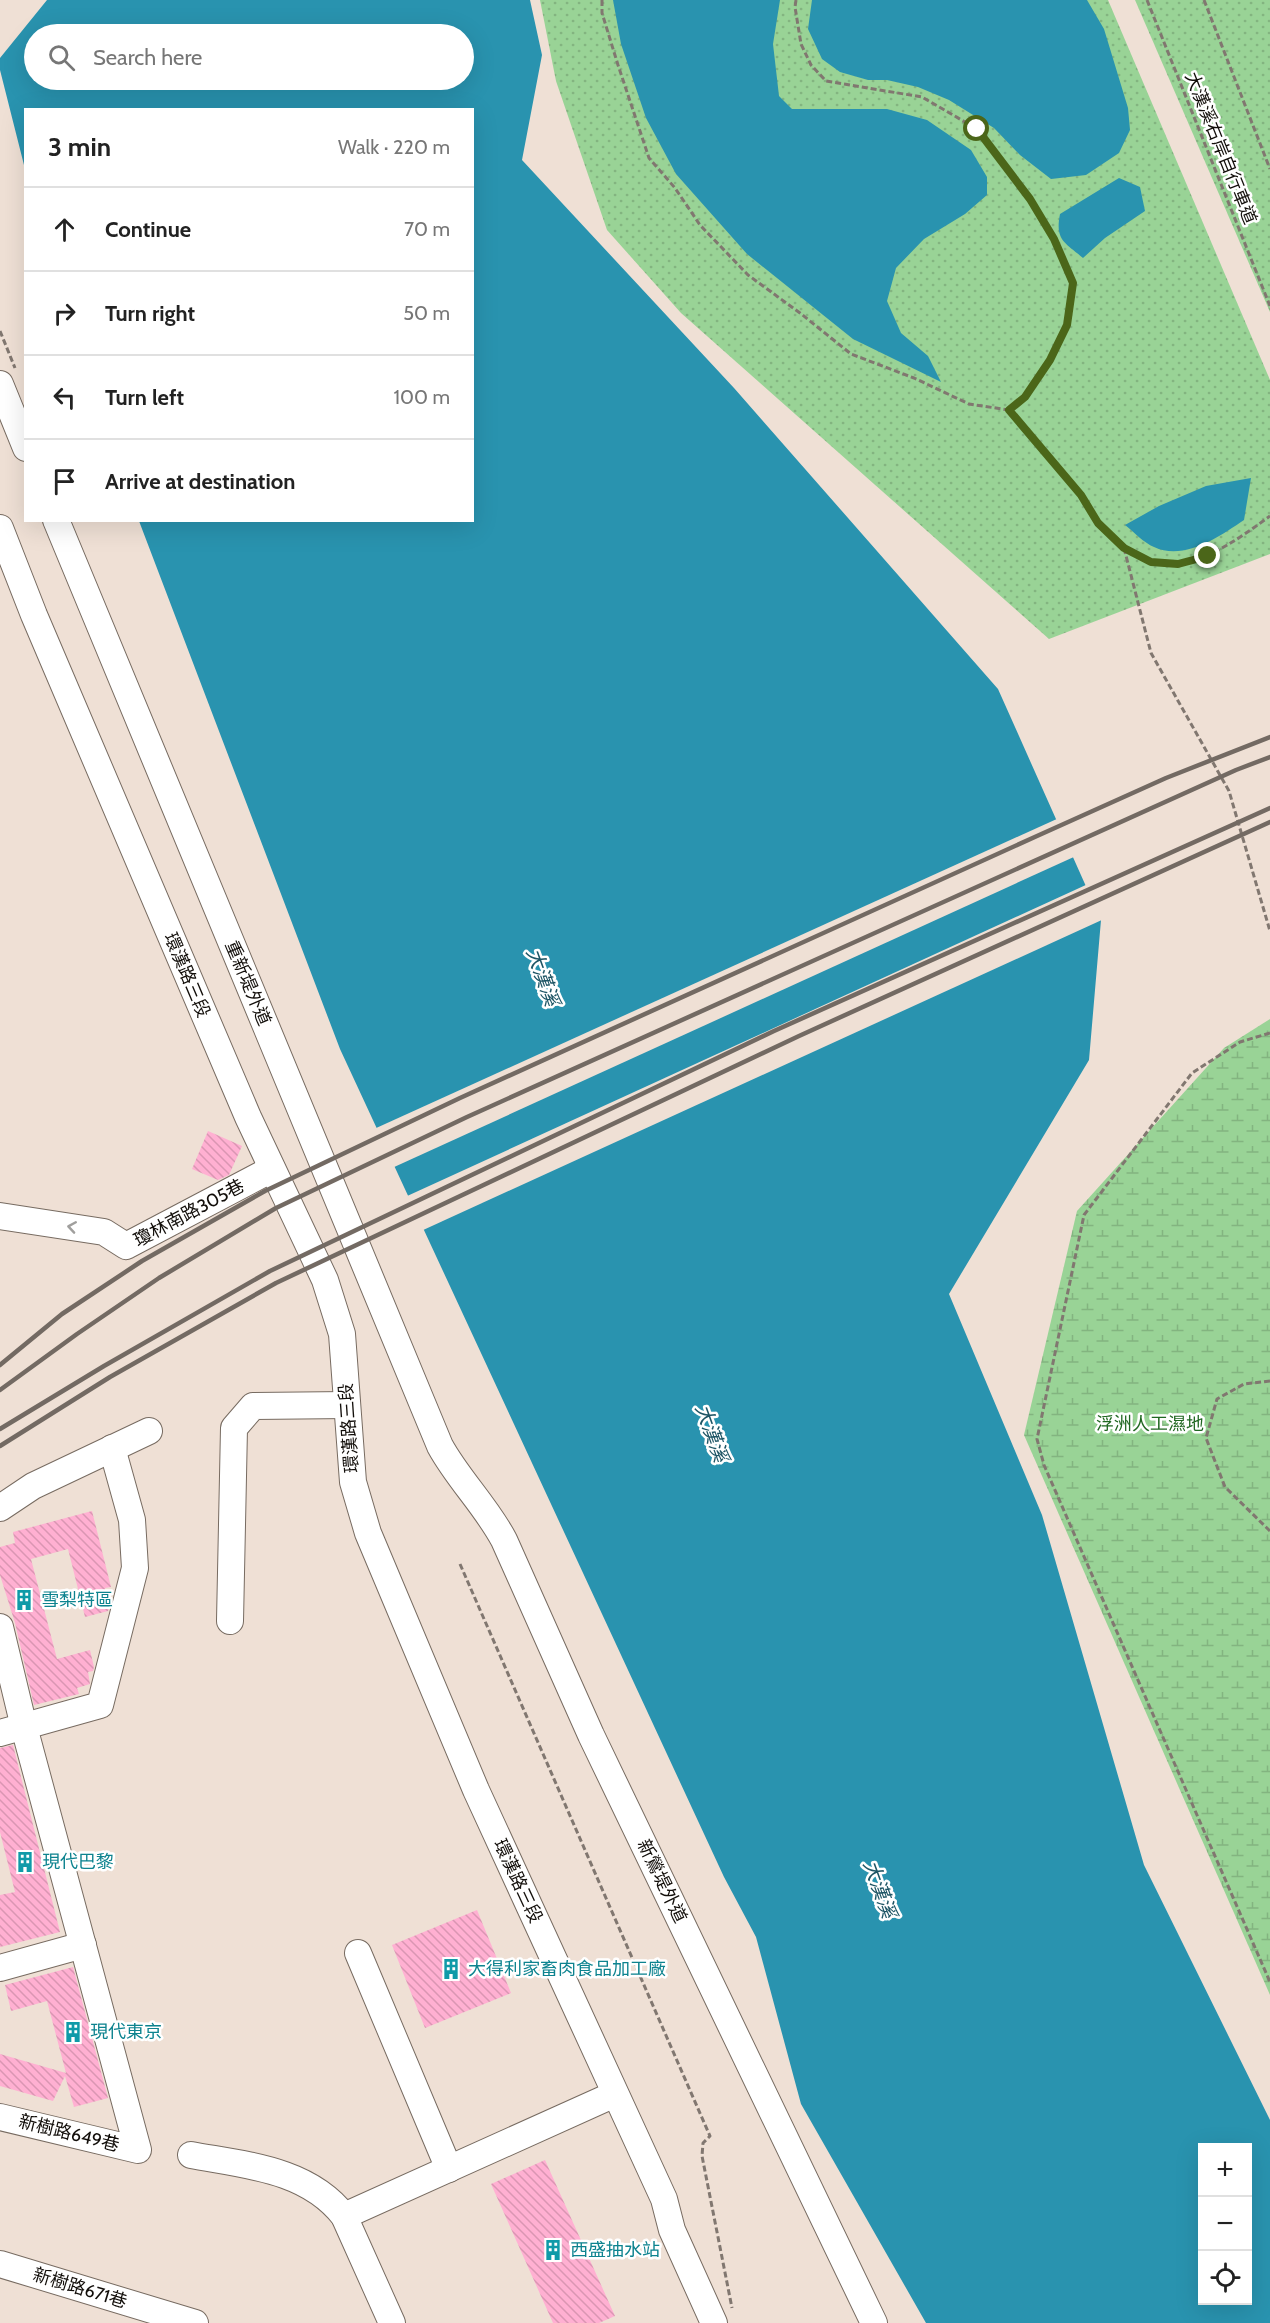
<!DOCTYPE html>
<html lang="en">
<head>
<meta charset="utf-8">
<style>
	body { margin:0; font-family:Cabin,"Noto Sans TC",sans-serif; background:#f6f6f6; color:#222 }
	.controls { position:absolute; right:18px; bottom:18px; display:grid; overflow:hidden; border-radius:0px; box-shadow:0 6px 24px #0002 }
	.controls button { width:54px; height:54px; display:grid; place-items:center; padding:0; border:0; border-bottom:2px solid #e0e0e0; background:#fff; color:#222; font:30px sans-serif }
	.stop { position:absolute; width:18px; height:18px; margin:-14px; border:4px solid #4b6619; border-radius:50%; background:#fff }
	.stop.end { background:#4b6619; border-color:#fff; box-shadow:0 2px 6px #0008 }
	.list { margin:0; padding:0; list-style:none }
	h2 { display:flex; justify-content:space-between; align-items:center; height:78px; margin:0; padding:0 24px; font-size:26px }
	h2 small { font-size:20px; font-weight:400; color:#767676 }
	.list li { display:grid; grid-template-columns:39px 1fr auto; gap:18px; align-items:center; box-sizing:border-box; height:84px; padding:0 24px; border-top:2px solid #e0e0e0 }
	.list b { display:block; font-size:22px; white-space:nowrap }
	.list em { font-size:20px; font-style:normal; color:#767676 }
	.icon { flex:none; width:33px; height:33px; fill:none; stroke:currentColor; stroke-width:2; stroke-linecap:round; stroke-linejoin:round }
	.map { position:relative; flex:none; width:1270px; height:2323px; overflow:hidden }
	.search { position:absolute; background:#fff; box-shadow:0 6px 24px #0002; left:24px; top:24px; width:450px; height:66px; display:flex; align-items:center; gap:15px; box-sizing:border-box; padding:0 21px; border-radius:33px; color:#767676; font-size:22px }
	.panel { position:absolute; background:#fff; box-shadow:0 6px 24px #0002; left:24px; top:108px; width:450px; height:414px; border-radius:0px }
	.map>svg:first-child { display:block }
</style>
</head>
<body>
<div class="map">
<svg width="1270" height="2323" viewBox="0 0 1270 2323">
	<defs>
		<pattern id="grass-dots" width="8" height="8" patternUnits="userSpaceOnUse" patternTransform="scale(1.5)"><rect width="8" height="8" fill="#99d396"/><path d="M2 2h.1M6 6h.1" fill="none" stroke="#83b480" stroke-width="1.8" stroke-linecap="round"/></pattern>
		<pattern id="wetland-marsh" width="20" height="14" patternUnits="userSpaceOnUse" patternTransform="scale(1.5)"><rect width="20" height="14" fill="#99d396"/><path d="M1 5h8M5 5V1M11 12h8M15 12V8" fill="none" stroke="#83b480"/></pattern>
		<pattern id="building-back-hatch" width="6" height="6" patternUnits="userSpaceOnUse" patternTransform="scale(1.5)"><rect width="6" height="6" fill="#ffb0d2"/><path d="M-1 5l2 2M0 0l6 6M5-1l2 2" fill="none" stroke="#da96b3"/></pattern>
	</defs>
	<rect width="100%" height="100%" fill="#efe0d5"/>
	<g fill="url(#grass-dots)">
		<path d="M540 0H1108L1270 380V554L1049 639 681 313 607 230 556 81Z"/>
		<path d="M1135 0H1270V312Z"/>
	</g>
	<path fill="url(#wetland-marsh)" d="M1270 1019V1995L1024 1435 1077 1211 1224 1048Z"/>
	<g fill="#2993af" fill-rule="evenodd">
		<path d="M47 0H530L542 55 522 160 734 388 998 689 1101 920 1089 1060 949 1294 1042 1515 1144 1865 1270 2120V2323H926L801 2104 756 1937 724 1877 340 1049 139 521 472 520V110H26L25 169 0 70V58ZM34 34H464V80H34ZM1202 2148H1248V2300H1202Z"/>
		<path d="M613 0H780L773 44 779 96 792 109H887L927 120 971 150 987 177V195L965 214 924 239 896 268 887 301 901 333 928 356 941 382 853 339 747 254 676 174 646 118 621 44Z"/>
		<path d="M812 0H1087L1104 29 1128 108 1130 130 1119 153 1086 175 1051 179 1020 155 994 128 949 100 918 87 887 80H868L840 72 822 59 808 29Z"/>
		<path d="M1119 178 1140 187 1145 211 1105 238 1083 258C1064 242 1055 240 1060 214Z"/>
		<path d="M1251 478 1244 520C1219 537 1184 561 1154 547 1144 543 1134 532 1125 525L1159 506 1206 486Z"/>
	</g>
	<g fill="#efe0d5">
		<path d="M1059 818 1076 856 392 1168 374 1129Z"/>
		<path d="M1088 884 1104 919 421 1231 405 1197Z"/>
	</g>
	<g fill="url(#building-back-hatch)">
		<path d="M208 1131 242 1146 229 1175 218 1180 192 1169Z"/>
		<path d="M92 1511 111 1587 105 1588 109 1607 108 1611 85 1617 68 1549 31 1559 57 1659 90 1650 94 1667 93 1671 88 1672 90 1684 77 1688 79 1694 34 1705 15 1623 0 1575V1547L15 1543 13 1532Z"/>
		<path d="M13 1745 60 1932 0 1947V1895L15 1892 0 1832V1748Z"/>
		<path d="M477 1910 511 1993 425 2028 392 1945Z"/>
		<path d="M73 1967 108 2098 74 2107 65 2076 53 2101 0 2086V2054L66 2073 47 2001 11 2011 5 1985Z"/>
		<path d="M545 2160 615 2316 599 2323H553L491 2184Z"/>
	</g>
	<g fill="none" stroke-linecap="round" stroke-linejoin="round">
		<defs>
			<g id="minor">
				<path d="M0 384 26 448"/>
				<path d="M56 520 440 1446C458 1479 486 1506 504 1540L591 1735 874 2323"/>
				<path d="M0 528 34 615 248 1117 325 1280 342 1334 353 1482 368 1533 476 1790 664 2199 672 2230 714 2323"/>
				<path d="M0 1216 104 1232 126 1246 272 1169"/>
				<path d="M0 1508 33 1486 149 1431"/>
				<path d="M230 1621 234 1428 253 1406 347 1405"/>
				<path d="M0 1627 24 1727 138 2150 0 2117"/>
				<path d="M0 1733 100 1705 135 1568 132 1520 112 1448"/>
				<path d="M358 1953 449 2169"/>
				<path d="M0 1968 83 1945"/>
				<path d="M191 2155C245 2165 308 2169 344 2216L392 2323"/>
				<path d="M344 2216 615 2094"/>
				<path d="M0 2264 195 2323"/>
			</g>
		</defs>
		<use href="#minor" stroke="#776b61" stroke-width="28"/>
		<g stroke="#817770" stroke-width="3" stroke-dasharray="6 3" stroke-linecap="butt">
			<path d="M602 0V13L618 65 649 158 675 188 700 225 748 275 800 313 851 354 914 378 969 404 1009 410"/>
			<path d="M796 0 795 7 801 44 811 65 826 81 922 97 977 129 1009 168 1054 239 1073 283 1067 325 1050 360 1025 397 1009 410C1032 438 1058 465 1080 494 1087 504 1091 516 1099 525 1160 591 1209 561 1270 516"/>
			<path d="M1147 0 1270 306"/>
			<path d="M1204 0 1270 169"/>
			<path d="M0 331 15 368"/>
			<path d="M1124 548 1151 653 1229 791 1270 931"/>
			<path d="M1270 1033 1240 1042 1192 1073 1084 1215 1037 1439 1044 1465 1270 1982"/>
			<path d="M1270 1381 1244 1384 1217 1399 1206 1438 1225 1487 1270 1531"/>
			<path d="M460 1564 710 2136 703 2143 702 2156 732 2308"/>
		</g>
		<use href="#minor" stroke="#fff" stroke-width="26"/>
		<g stroke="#736a63" stroke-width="4.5">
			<path d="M0 1365 62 1314 142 1261 265 1191 460 1098 1037 836 1166 778 1270 737"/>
			<path d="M0 1390 77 1334 159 1278 276 1208 467 1117 1236 770 1270 757"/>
			<path d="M0 1429 104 1366 270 1271 774 1031 1270 808"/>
			<path d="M0 1446 110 1377 276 1283 799 1036 1270 822"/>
		</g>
	</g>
	<defs><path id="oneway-chevron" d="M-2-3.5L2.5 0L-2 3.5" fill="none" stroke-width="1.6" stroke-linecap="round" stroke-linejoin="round" transform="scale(1.5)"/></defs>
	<use stroke="#a09f9d" href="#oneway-chevron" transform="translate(72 1227) rotate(-171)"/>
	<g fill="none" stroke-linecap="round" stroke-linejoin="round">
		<path stroke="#4b6619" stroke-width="8" d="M977 129 1030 199 1054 239 1073 283 1067 325 1050 360 1025 397 1009 410 1081 495 1098 523 1124 548 1151 562 1178 564 1208 556"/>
	</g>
	<defs>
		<symbol id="building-bare" viewBox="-9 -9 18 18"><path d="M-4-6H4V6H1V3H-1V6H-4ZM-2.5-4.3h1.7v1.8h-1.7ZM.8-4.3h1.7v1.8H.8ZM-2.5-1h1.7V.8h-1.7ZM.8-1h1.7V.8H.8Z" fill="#0f9aa8" stroke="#fff" stroke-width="2.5" paint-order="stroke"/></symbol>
	</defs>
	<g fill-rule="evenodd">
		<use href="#building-bare" x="9" y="1585" width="30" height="30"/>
		<use href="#building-bare" x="10" y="1847" width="30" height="30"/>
		<use href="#building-bare" x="436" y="1954" width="30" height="30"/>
		<use href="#building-bare" x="58" y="2017" width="30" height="30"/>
		<use href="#building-bare" x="538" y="2235" width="30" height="30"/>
	</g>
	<g text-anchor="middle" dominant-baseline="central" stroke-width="5" stroke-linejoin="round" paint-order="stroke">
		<g font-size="18" fill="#120e0a" stroke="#fff">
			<text transform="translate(1221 148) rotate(68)">大漢溪右岸自行車道</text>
			<text transform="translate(187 975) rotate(67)">環漢路三段</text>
			<text transform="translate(248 983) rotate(67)">重新堤外道</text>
			<text transform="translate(189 1213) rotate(-28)">瓊林南路305巷</text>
			<text transform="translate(349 1428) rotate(-94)">環漢路三段</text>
			<text transform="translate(518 1881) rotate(65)">環漢路三段</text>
			<text transform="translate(662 1881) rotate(64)">新鶯堤外道</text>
			<text transform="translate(69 2133) rotate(14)">新樹路649巷</text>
			<text transform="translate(80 2288) rotate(17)">新樹路671巷</text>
		</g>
		<g font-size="18" fill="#206721" stroke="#fff">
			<text x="1150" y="1424">浮洲人工濕地</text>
		</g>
		<g font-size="18" fill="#0d838f" stroke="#fff" text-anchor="start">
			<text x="41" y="1600">雪梨特區</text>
			<text x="42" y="1862">現代巴黎</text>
			<text x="468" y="1969">大得利家畜肉食品加工廠</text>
			<text x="90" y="2032">現代東京</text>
			<text x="570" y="2250">西盛抽水站</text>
		</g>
		<g font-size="20" font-style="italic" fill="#1e5565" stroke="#fff">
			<text transform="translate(543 977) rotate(70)">大漢溪</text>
			<text transform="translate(712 1433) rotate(70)">大漢溪</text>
			<text transform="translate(880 1889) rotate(70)">大漢溪</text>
		</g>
	</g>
</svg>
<div class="controls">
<button>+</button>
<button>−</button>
<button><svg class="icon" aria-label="locate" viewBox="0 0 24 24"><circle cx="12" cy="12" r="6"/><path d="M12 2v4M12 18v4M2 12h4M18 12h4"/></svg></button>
</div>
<div class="stop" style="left:977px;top:129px"></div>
<div class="stop end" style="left:1208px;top:556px"></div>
<div class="search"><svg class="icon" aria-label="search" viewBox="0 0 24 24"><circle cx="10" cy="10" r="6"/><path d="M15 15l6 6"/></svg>Search here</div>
<section class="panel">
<h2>3 min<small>Walk · 220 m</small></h2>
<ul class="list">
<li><svg class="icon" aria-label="ahead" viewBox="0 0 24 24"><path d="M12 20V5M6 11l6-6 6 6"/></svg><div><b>Continue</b></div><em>70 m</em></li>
<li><svg class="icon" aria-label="right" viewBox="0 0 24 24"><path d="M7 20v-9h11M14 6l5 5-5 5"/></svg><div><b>Turn right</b></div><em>50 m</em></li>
<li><svg class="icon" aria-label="left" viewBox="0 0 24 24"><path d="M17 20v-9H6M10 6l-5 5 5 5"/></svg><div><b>Turn left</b></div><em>100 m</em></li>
<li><svg class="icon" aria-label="arrive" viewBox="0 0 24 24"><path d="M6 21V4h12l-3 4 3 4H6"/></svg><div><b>Arrive at destination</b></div></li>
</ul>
</section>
</div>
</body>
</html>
